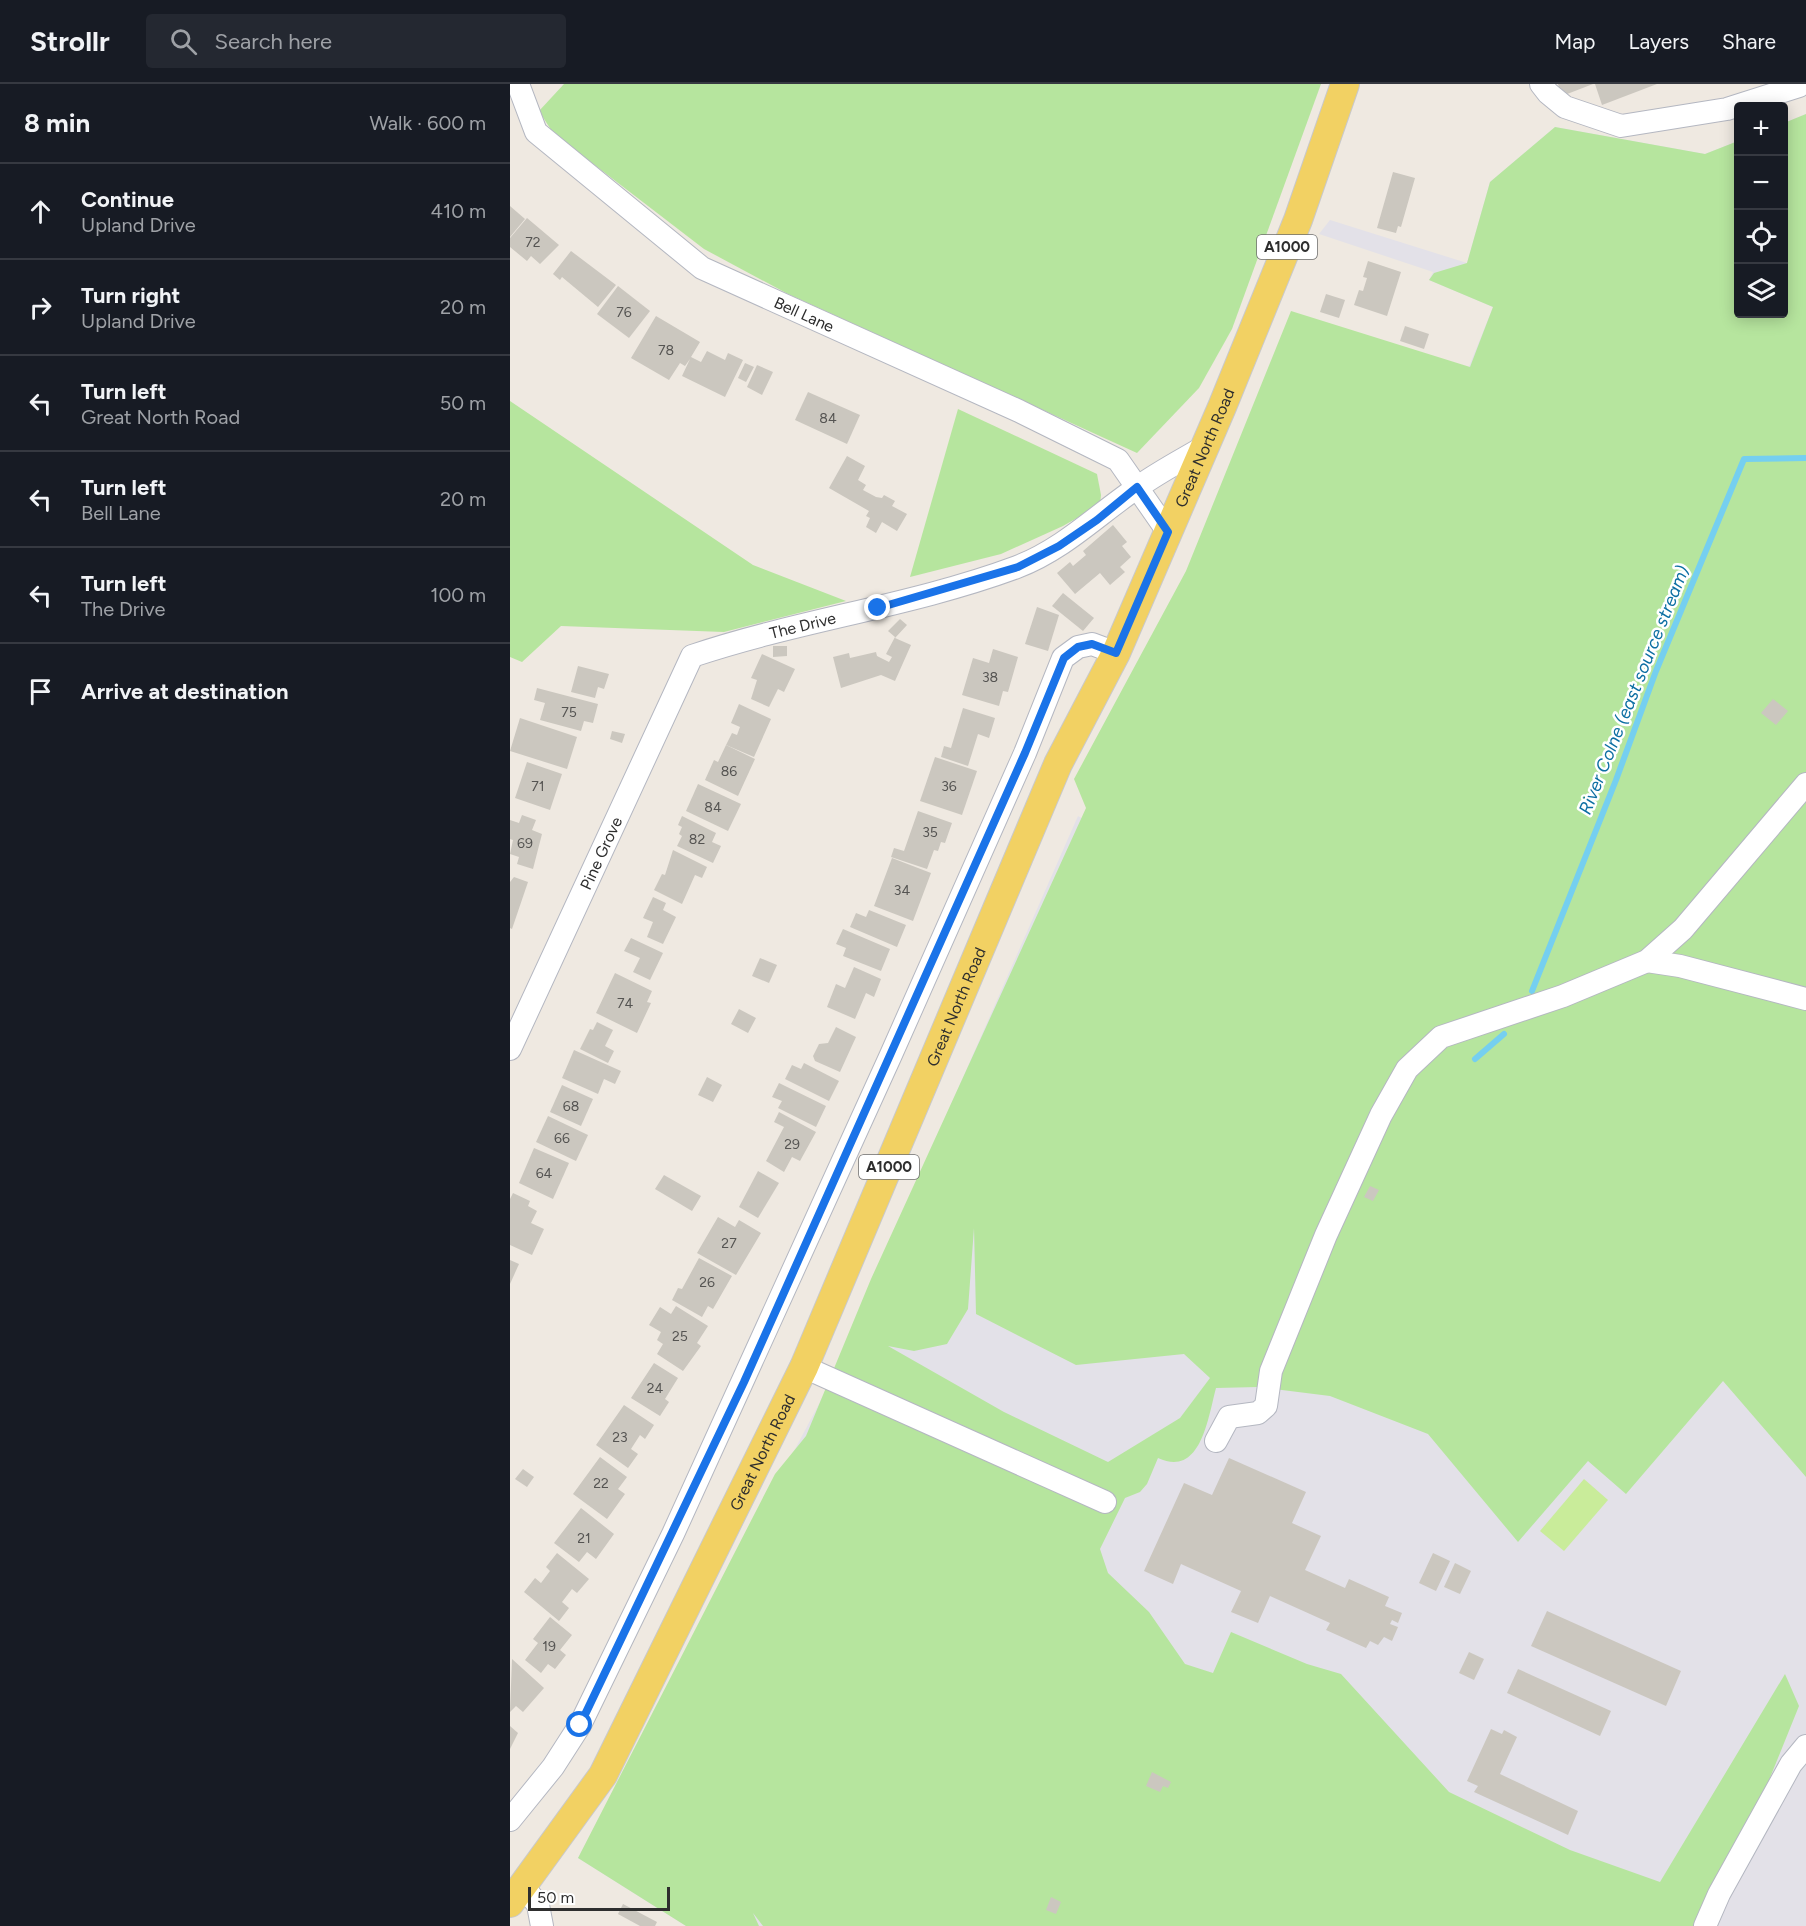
<!DOCTYPE html>
<html lang="en">
<head>
<meta charset="utf-8">
<style>
	body { margin:0; font-family:Figtree,sans-serif; background:#242831; color:#f1f3f6 }
	.controls { position:absolute; right:18px; top:18px; display:grid; overflow:hidden; border-radius:6px; box-shadow:0 3px 15px #0003 }
	.controls button { width:54px; height:54px; display:grid; place-items:center; padding:0; border:0; border-bottom:2px solid #363941; background:#171b24; color:#f1f3f6; font:30px sans-serif }
	.scale { position:absolute; left:18px; bottom:15px; width:142px; box-sizing:border-box; padding-left:6px; border:3px solid #2e2e2e; border-top:0; font-size:16px; line-height:21px; white-space:nowrap; color:#2e2e2e; -webkit-text-stroke:4px #fff; paint-order:stroke }
	.stop { position:absolute; width:18px; height:18px; margin:-14px; border:4px solid #1a73e8; border-radius:50%; background:#fff }
	.stop.end { background:#1a73e8; border-color:#fff; box-shadow:0 2px 6px #0008 }
	.list { margin:0; padding:0; list-style:none }
	h2 { display:flex; justify-content:space-between; align-items:center; height:78px; margin:0; padding:0 24px; font-size:26px }
	h2 small { font-size:20px; font-weight:400; color:#9ea1a6 }
	.list li { display:grid; grid-template-columns:39px 1fr auto; gap:18px; align-items:center; box-sizing:border-box; height:96px; padding:0 24px; border-top:2px solid #363941 }
	.list b { display:block; font-size:22px; white-space:nowrap }
	.list p { margin:0; font-size:20px; white-space:nowrap; color:#9ea1a6 }
	.list em { font-size:20px; font-style:normal; color:#9ea1a6 }
	.icon { flex:none; width:33px; height:33px; fill:none; stroke:currentColor; stroke-width:2; stroke-linecap:round; stroke-linejoin:round }
	.map { position:relative; flex:none; width:1296px; height:1842px; overflow:hidden }
	header { display:flex; align-items:center; gap:36px; box-sizing:border-box; height:84px; padding:0 30px; background:#171b24; border-bottom:2px solid #363941 }
	header strong { font-size:28px }
	nav { display:flex; gap:33px; margin-inline-start:auto; font-size:21px }
	.search { width:420px; height:54px; background:#242831; display:flex; align-items:center; gap:15px; box-sizing:border-box; padding:0 21px; border-radius:6px; color:#9ea1a6; font-size:22px }
	main { display:flex }
	aside { flex:1; background:#171b24 }
	.map>svg:first-child { display:block }
</style>
</head>
<body>
<header>
<strong>Strollr</strong>
<div class="search"><svg class="icon" aria-label="search" viewBox="0 0 24 24"><circle cx="10" cy="10" r="6"/><path d="M15 15l6 6"/></svg>Search here</div>
<nav><a>Map</a><a>Layers</a><a>Share</a></nav>
</header>
<main>
<aside>
<h2>8 min<small>Walk · 600 m</small></h2>
<ul class="list">
<li><svg class="icon" aria-label="ahead" viewBox="0 0 24 24"><path d="M12 20V5M6 11l6-6 6 6"/></svg><div><b>Continue</b><p>Upland Drive</p></div><em>410 m</em></li>
<li><svg class="icon" aria-label="right" viewBox="0 0 24 24"><path d="M7 20v-9h11M14 6l5 5-5 5"/></svg><div><b>Turn right</b><p>Upland Drive</p></div><em>20 m</em></li>
<li><svg class="icon" aria-label="left" viewBox="0 0 24 24"><path d="M17 20v-9H6M10 6l-5 5 5 5"/></svg><div><b>Turn left</b><p>Great North Road</p></div><em>50 m</em></li>
<li><svg class="icon" aria-label="left" viewBox="0 0 24 24"><path d="M17 20v-9H6M10 6l-5 5 5 5"/></svg><div><b>Turn left</b><p>Bell Lane</p></div><em>20 m</em></li>
<li><svg class="icon" aria-label="left" viewBox="0 0 24 24"><path d="M17 20v-9H6M10 6l-5 5 5 5"/></svg><div><b>Turn left</b><p>The Drive</p></div><em>100 m</em></li>
<li><svg class="icon" aria-label="arrive" viewBox="0 0 24 24"><path d="M6 21V4h12l-3 4 3 4H6"/></svg><div><b>Arrive at destination</b></div></li>
</ul>
</aside>
<div class="map">
<svg width="1296" height="1842" viewBox="0 0 1296 1842">
	<rect width="100%" height="100%" fill="#efe9e1"/>
	<path fill="#e3e1e8" d="M1296 30V1842H176L68 1774 310 1318 568 732 739 829 983 223 919 196 923 188 809 150 820 136 957 179 980 98 1045 43 1195 70 1228 57V230H1274V39Z"/>
	<g fill="#b6e59e" fill-rule="evenodd">
		<path d="M54 0H811L722 245 689 304 627 369 278 210 194 165 43 49 29 27Z"/>
		<path d="M1296 30V1393L1213 1297 1116 1410 1078 1377 1008 1458 918 1350 820 1312 748 1303 706 1304C698 1334 691 1394 648 1374L637 1400 630 1408 615 1414 590 1465 598 1489 639 1528 675 1580 703 1589 721 1548 797 1580 831 1590 939 1708 1060 1766 1150 1798 1275 1590 1289 1622 1200 1842H253L243 1829 249 1842H176L68 1774 265 1390 296 1352 361 1195 576 724 564 695 676 487 781 227 960 283 983 223 919 196 924 189 957 179 980 98 1045 43 1195 70 1228 57V230H1274V39ZM464 1144 466 1230 566 1281 674 1270 700 1294 670 1334 598 1378 494 1328 378 1262 404 1267 437 1260 458 1225Z"/>
		<path d="M0 317 243 481 336 517 214 548 51 542 12 578 0 573Z"/>
		<path d="M448 325 587 390 591 411 590 421 553 442 491 470 400 493Z"/>
	</g>
	<path fill="#c9ec9a" d="M1074 1395 1098 1416 1054 1467 1030 1447Z"/>
	<g fill="none" stroke-linecap="round" stroke-linejoin="round">
		<g stroke="#75cff0" stroke-width="6">
			<path d="M1022 907 1106 696 1146 587 1234 375 1296 374"/>
			<path d="M965 975 994 950"/>
		</g>
	</g>
	<g fill="#cbc7bf">
		<path d="M1048 0H1083L1052 12Z"/>
		<path d="M1085 0H1147L1092 21Z"/>
		<path d="M883 88 905 94 891 143 888 142 886 149 867 144Z"/>
		<path d="M0 122 15 135 0 153Z"/>
		<path d="M17 134 49 161 30 180 21 172 17 177 0 163V154Z"/>
		<path d="M61 167 106 201 88 223 52 193 50 196 43 190Z"/>
		<path d="M858 177 891 188 877 232 844 221 849 206 853 207 857 194 853 193Z"/>
		<path d="M108 202 140 227 119 254 87 230Z"/>
		<path d="M816 210 835 216 829 234 810 228Z"/>
		<path d="M146 232 190 258 181 273 191 278 197 267 215 276 218 269 233 276 215 313 172 292 180 275 175 282 170 279 159 296 121 274Z"/>
		<path d="M895 242 919 250 914 265 890 257Z"/>
		<path d="M235 279 244 283 236 298 228 294Z"/>
		<path d="M247 281 263 288 252 311 237 303Z"/>
		<path d="M298 308 350 331 337 360 285 336Z"/>
		<path d="M337 372 355 382 348 396 356 401 353 406 366 413 372 414 374 411 385 417 382 422 397 430 387 447 372 438 366 449 356 443 360 434 356 432 359 427 319 404Z"/>
		<path d="M603 441 617 458 612 462 621 473 610 483 615 488 600 501 590 489 565 510 547 489 560 478 563 482 576 471 573 467Z"/>
		<path d="M553 509 584 534 573 547 542 522Z"/>
		<path d="M527 523 549 531 538 567 515 560Z"/>
		<path d="M390 535 397 541 385 554 401 561 385 597 371 591 331 604 323 573 339 569 340 574 366 568 367 572 379 578 382 573 376 570 385 553 378 547Z"/>
		<path d="M263 562H277V572L263 573Z"/>
		<path d="M483 565 508 573 498 608 493 607 489 622 452 611 463 574 479 579Z"/>
		<path d="M252 570 285 585 274 608 268 605 259 623 241 615 247 596 241 594Z"/>
		<path d="M68 582 99 590 94 605 88 603 85 614 61 608Z"/>
		<path d="M27 604 88 620 83 639 74 637 71 647 30 636 35 619 24 616Z"/>
		<path d="M1263 615 1278 627 1266 641 1251 629Z"/>
		<path d="M229 620 261 635 244 673 216 661 222 649 227 651 230 643 221 639Z"/>
		<path d="M453 624 485 634 479 654 468 650 458 682 431 673 434 662 441 664Z"/>
		<path d="M10 634 67 653 57 685 0 667Z"/>
		<path d="M102 647 115 650 112 659 100 655Z"/>
		<path d="M216 661 245 675 228 712 195 696 204 676 208 678Z"/>
		<path d="M425 673 467 687 452 731 410 717Z"/>
		<path d="M17 678 52 690 40 726 5 714Z"/>
		<path d="M188 700 231 720 218 747 176 727Z"/>
		<path d="M408 727 442 739 435 759 431 758 428 767 424 766 417 785 381 773 384 764 394 767Z"/>
		<path d="M12 731 26 736 22 746 32 750 23 785 7 780 9 773 0 770 3 756 0 755V736L9 739Z"/>
		<path d="M172 732 206 749 202 758 211 762 203 779 167 762 172 752 169 750 172 743 168 741Z"/>
		<path d="M163 766 197 783 192 794 185 791 172 820 144 806 152 790 155 791Z"/>
		<path d="M382 774 421 789 403 837 364 822Z"/>
		<path d="M4 793 18 798 2 845 0 844V798Z"/>
		<path d="M143 813 156 819 153 826 166 833 153 860 137 853 143 838 133 834Z"/>
		<path d="M359 826 396 841 387 863 340 843 346 829 356 833Z"/>
		<path d="M333 845 380 865 371 887 333 872 336 864 326 860Z"/>
		<path d="M121 854 153 869 140 896 123 888 130 874 114 867Z"/>
		<path d="M250 874 267 881 259 899 242 892Z"/>
		<path d="M344 883 371 895 364 913 356 909 345 935 317 923 326 900 335 904Z"/>
		<path d="M105 889 142 907 137 918 141 919 127 949 86 929Z"/>
		<path d="M229 925 246 934 238 949 221 940Z"/>
		<path d="M87 938 103 946 95 962 104 967 98 979 70 965 80 945 83 946Z"/>
		<path d="M326 943 346 953 330 988 305 977 303 972 309 960 318 959Z"/>
		<path d="M64 966 111 987 105 1000 94 995 88 1010 52 994Z"/>
		<path d="M294 979 329 997 319 1017 275 995 282 981 291 985Z"/>
		<path d="M197 993 212 1001 203 1018 188 1011Z"/>
		<path d="M269 999 316 1022 306 1043 268 1024 272 1017 262 1013Z"/>
		<path d="M52 1001 83 1015 71 1042 40 1028Z"/>
		<path d="M269 1028 306 1048 290 1077 282 1073 274 1088 256 1077 274 1043 264 1038Z"/>
		<path d="M38 1032 78 1051 66 1077 26 1058Z"/>
		<path d="M24 1064 59 1079 43 1115 9 1099Z"/>
		<path d="M248 1087 269 1099 248 1134 229 1123Z"/>
		<path d="M154 1091 191 1112 182 1127 145 1105Z"/>
		<path d="M860 1102 869 1106 863 1117 854 1113Z"/>
		<path d="M3 1109 20 1117 18 1122 27 1127 21 1139 34 1145 22 1171 0 1161V1115Z"/>
		<path d="M208 1133 225 1143 229 1136 251 1149 226 1191 187 1169Z"/>
		<path d="M189 1174 222 1192 203 1225 198 1222 192 1233 162 1216 168 1204 172 1205Z"/>
		<path d="M0 1176 9 1180 0 1200Z"/>
		<path d="M166 1222 198 1242 187 1259 191 1262 173 1287 147 1270 153 1260 147 1256 151 1248 139 1241 150 1223 161 1230Z"/>
		<path d="M144 1279 168 1294 155 1315 159 1318 150 1332 121 1314Z"/>
		<path d="M114 1321 144 1341 135 1355 130 1351 121 1365 128 1370 118 1384 86 1361Z"/>
		<path d="M90 1373 117 1393 108 1405 115 1410 97 1435 63 1410Z"/>
		<path d="M719 1374 796 1408 782 1439 811 1452 795 1486 835 1504 839 1495 879 1513 875 1522 892 1529 888 1539 882 1536 880 1540 888 1543 882 1557 874 1553 868 1561 860 1557 856 1564 816 1546 820 1539 760 1512 748 1539 721 1528 731 1507 671 1480 663 1500 634 1487 674 1399 702 1411Z"/>
		<path d="M13 1385 24 1393 17 1403 5 1395Z"/>
		<path d="M71 1424 104 1450 86 1475 77 1468 69 1478 44 1459Z"/>
		<path d="M47 1469 79 1495 67 1509 62 1505 52 1518 59 1524 49 1537 14 1508 25 1494 31 1499 40 1487 36 1483Z"/>
		<path d="M923 1469 940 1477 926 1507 909 1499Z"/>
		<path d="M945 1479 961 1487 950 1510 934 1503Z"/>
		<path d="M1037 1527 1171 1587 1156 1622 1021 1562Z"/>
		<path d="M40 1533 62 1551 50 1566 56 1571 45 1585 38 1580 31 1589 15 1576 28 1559 23 1555Z"/>
		<path d="M959 1568 974 1575 964 1596 949 1589Z"/>
		<path d="M2 1575 34 1604 13 1628 6 1622 0 1628Z"/>
		<path d="M1008 1585 1101 1627 1090 1652 997 1609Z"/>
		<path d="M0 1642 8 1649 0 1665Z"/>
		<path d="M981 1645 992 1650 994 1646 1007 1653 990 1690 1068 1727 1058 1751 964 1708 968 1702 957 1697Z"/>
		<path d="M642 1688 661 1698 658 1704 653 1702 650 1708 636 1702Z"/>
		<path d="M541 1813 551 1818 546 1830 536 1826Z"/>
		<path d="M113 1820 147 1838 145 1842H130L108 1830Z"/>
	</g>
	<g fill="none" stroke-linecap="round" stroke-linejoin="round">
		<defs>
			<g id="minor">
				<path id="s1" d="M8 0 26 48 192 184 509 327 608 376 658 448"/>
				<path d="M1031 0 1038 9 1055 23 1111 42 1217 25 1289 2"/>
				<path d="M1137 877 1170 882 1296 915"/>
				<path id="s2" d="M0 965 182 572C289 536 402 522 507 483 554 465 588 430 628 403 649 388 672 376 694 363"/>
				<path d="M294 1283 595 1418"/>
				<path d="M706 1357 719 1333 748 1329 756 1322 761 1287 816 1151 871 1031 897 985 931 953 1053 912 1137 877 1173 845 1296 700"/>
				<path d="M0 1736 43 1683 70 1641 163 1450 380 973 515 669 553 574 568 563 582 560 606 569"/>
				<path d="M14 1803 28 1821 32 1842"/>
				<path d="M1195 1842 1209 1810 1281 1680 1296 1662"/>
			</g>
			<g id="major">
				<path id="s3" d="M0 1819 93 1691 294 1283 548 680 606 569 712 323 788 136 835 0"/>
			</g>
		</defs>
		<use href="#minor" stroke="#b4b7c1" stroke-width="24"/>
		<use href="#major" stroke="#c9c9c9" stroke-width="30"/>
		<use href="#minor" stroke="#fff" stroke-width="22"/>
		<use href="#major" stroke="#f2d163" stroke-width="28"/>
	</g>
	<g fill="none" stroke-linecap="round" stroke-linejoin="round">
		<path stroke="#1a73e8" stroke-width="8" d="M70 1641 234 1298 515 669 554 574 568 563 582 560 606 569 658 448 627 403 587 436 549 462 508 483 368 524"/>
	</g>
	<g text-anchor="middle" dominant-baseline="central" stroke-width="5" stroke-linejoin="round" paint-order="stroke">
		<g font-size="14" fill="#555452">
			<text x="23" y="158">72</text>
			<text x="114" y="228">76</text>
			<text x="156" y="266">78</text>
			<text x="318" y="334">84</text>
			<text x="480" y="593">38</text>
			<text x="59" y="628">75</text>
			<text x="219" y="687">86</text>
			<text x="28" y="702">71</text>
			<text x="439" y="702">36</text>
			<text x="203" y="723">84</text>
			<text x="420" y="748">35</text>
			<text x="187" y="755">82</text>
			<text x="15" y="759">69</text>
			<text x="392" y="806">34</text>
			<text x="115" y="919">74</text>
			<text x="61" y="1022">68</text>
			<text x="52" y="1054">66</text>
			<text x="282" y="1060">29</text>
			<text x="34" y="1089">64</text>
			<text x="219" y="1159">27</text>
			<text x="197" y="1198">26</text>
			<text x="170" y="1252">25</text>
			<text x="145" y="1304">24</text>
			<text x="110" y="1353">23</text>
			<text x="91" y="1399">22</text>
			<text x="74" y="1454">21</text>
			<text x="39" y="1562">19</text>
		</g>
		<g fill="#fff" stroke="#6d6d6d" stroke-width="1.5">
			<rect x="747" y="151" width="60" height="24" rx="4.5"/>
			<rect x="349" y="1071" width="60" height="24" rx="4.5"/>
		</g>
		<g font-size="15" font-weight="bold" fill="#2e2e2e">
			<text x="777" y="163">A1000</text>
			<text x="379" y="1083">A1000</text>
		</g>
		<g font-size="16" fill="#2e2e2e" stroke="#fff">
			<text stroke="none"><textPath href="#s1" startOffset="378">Bell Lane</textPath></text>
			<text stroke="none"><textPath href="#s3" startOffset="1616">Great North Road</textPath></text>
			<text stroke="none"><textPath href="#s2" startOffset="548">The Drive</textPath></text>
			<text stroke="none"><textPath href="#s2" startOffset="216">Pine Grove</textPath></text>
			<text stroke="none"><textPath href="#s3" startOffset="1004">Great North Road</textPath></text>
			<text stroke="none"><textPath href="#s3" startOffset="518">Great North Road</textPath></text>
		</g>
		<g font-size="18" font-style="italic" fill="#0d6fa3" stroke="#fff">
			<text transform="translate(1124 606) rotate(-68)">River Colne (east source stream)</text>
		</g>
	</g>
</svg>
<div class="controls">
<button>+</button>
<button>−</button>
<button><svg class="icon" aria-label="locate" viewBox="0 0 24 24"><circle cx="12" cy="12" r="6"/><path d="M12 2v4M12 18v4M2 12h4M18 12h4"/></svg></button>
<button><svg class="icon" aria-label="layers" viewBox="0 0 24 24"><path d="M12 4l9 5-9 5-9-5zM3 14l9 5 9-5"/></svg></button>
</div>
<div class="scale">50 m</div>
<div class="stop" style="left:70px;top:1641px"></div>
<div class="stop end" style="left:368px;top:524px"></div>
</div>
</main>
</body>
</html>
